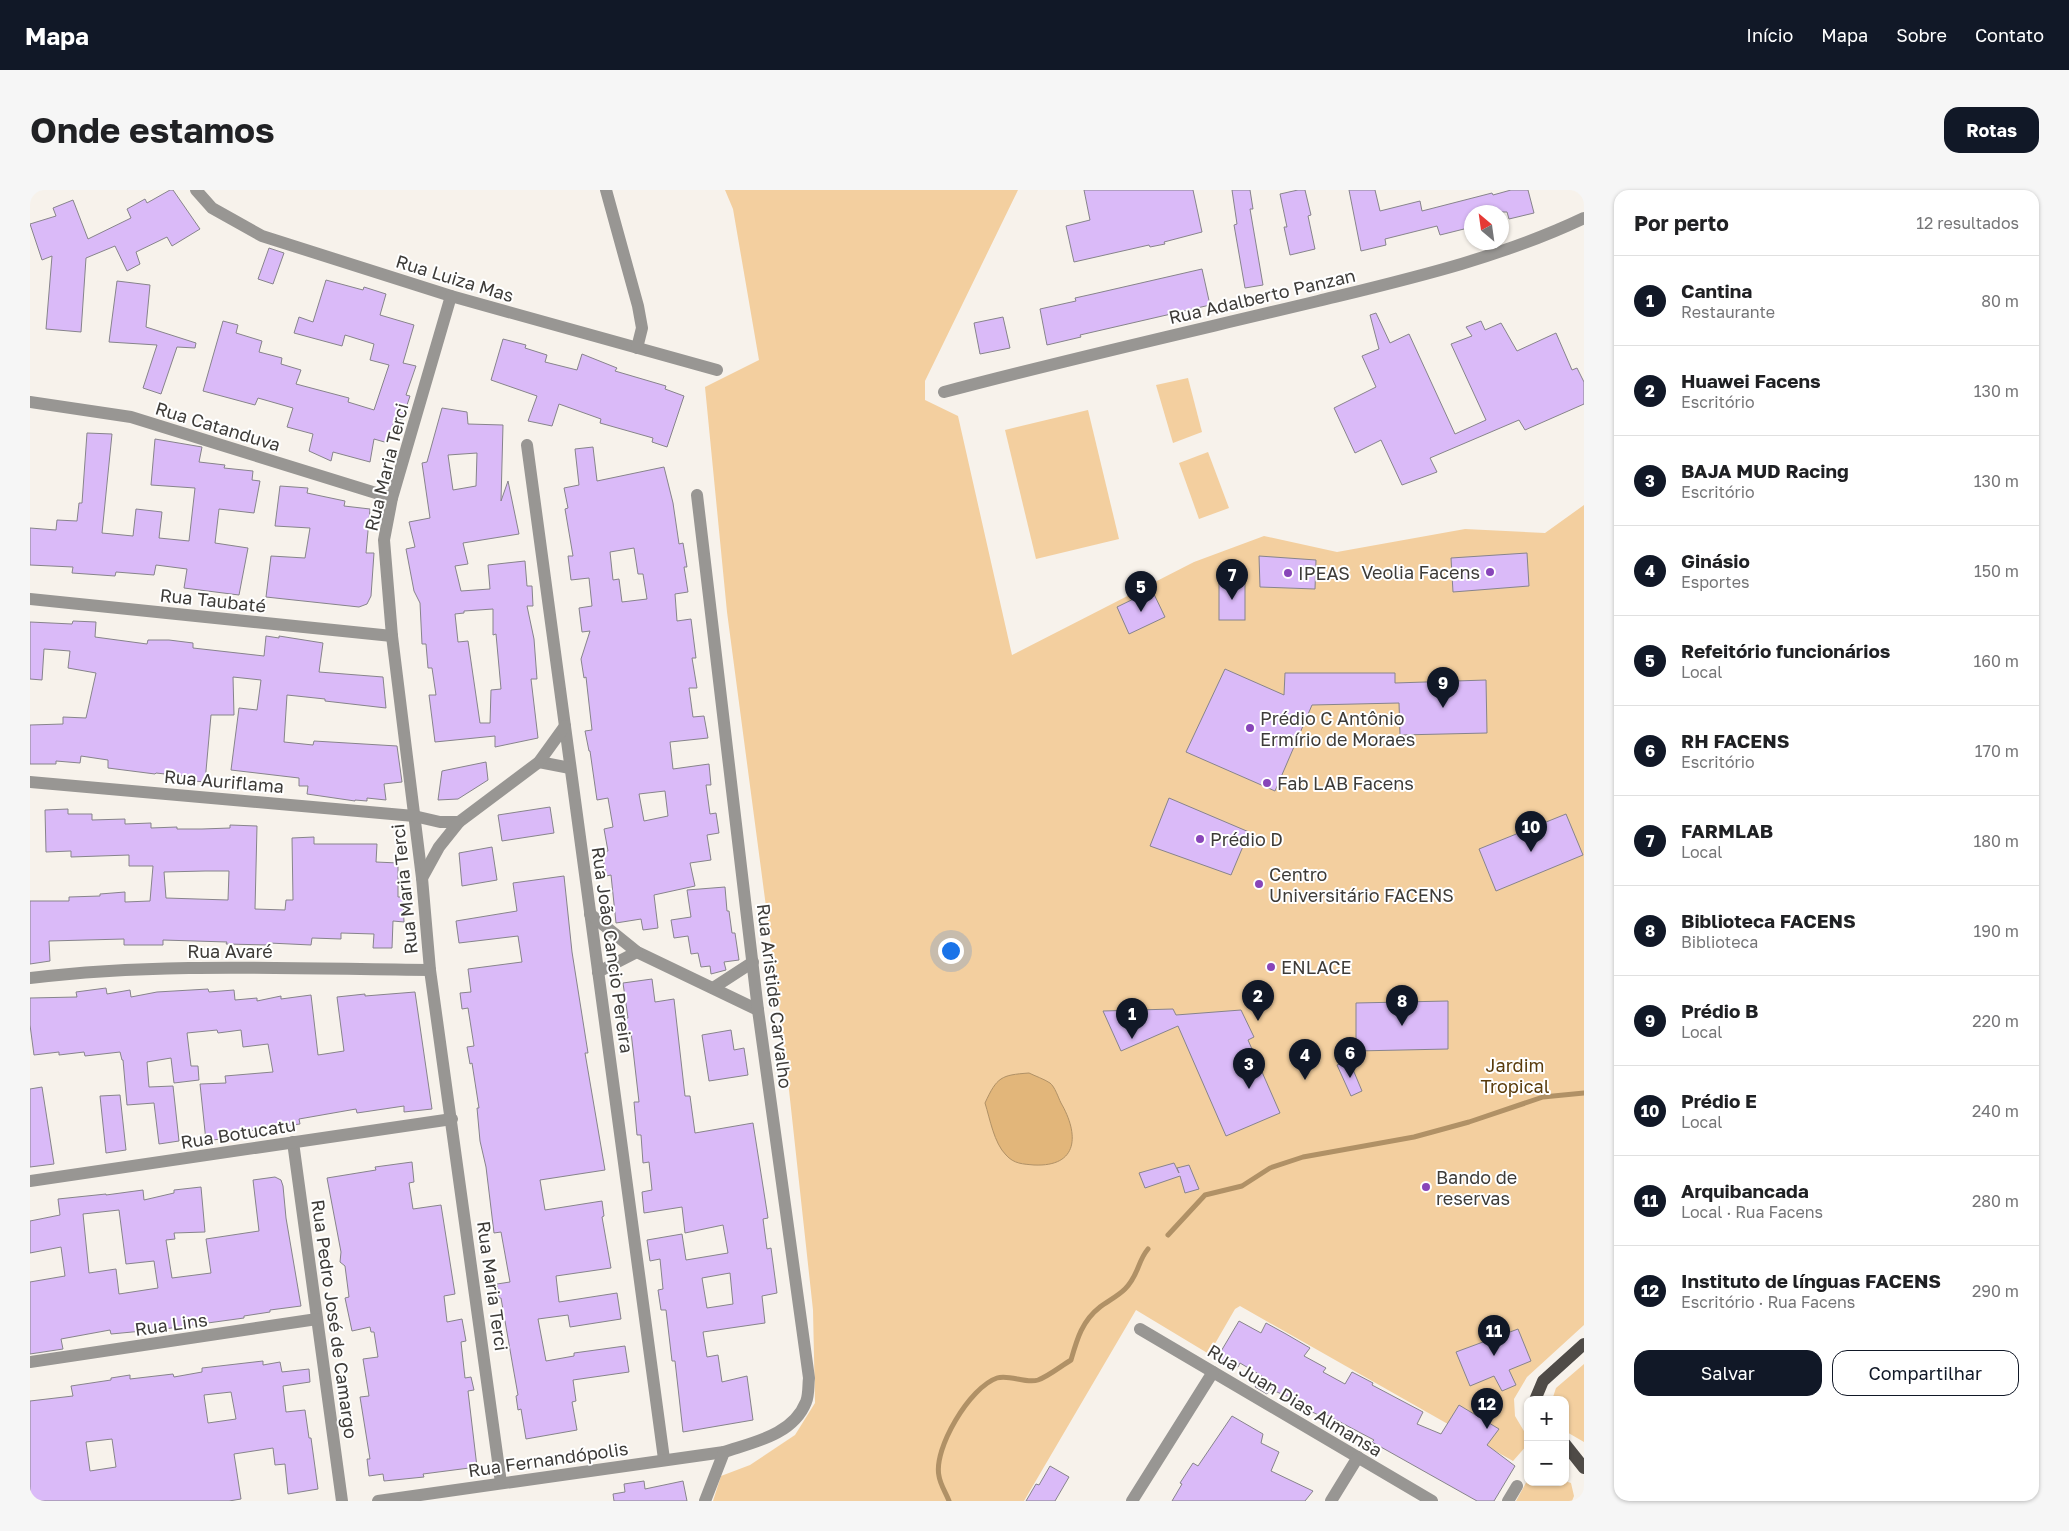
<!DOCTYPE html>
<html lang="pt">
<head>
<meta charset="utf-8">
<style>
	body { margin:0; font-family:"Golos Text",sans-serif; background:#f6f6f6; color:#202124 }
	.controls { position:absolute; right:15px; bottom:15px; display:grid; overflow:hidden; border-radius:10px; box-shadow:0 1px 4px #0004 }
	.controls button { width:45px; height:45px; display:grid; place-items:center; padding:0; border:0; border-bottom:1px solid #e0e0e0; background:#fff; color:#202124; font:25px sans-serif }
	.compass { position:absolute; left:1434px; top:15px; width:45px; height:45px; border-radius:50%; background:#fff; box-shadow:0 1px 4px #0004; rotate:331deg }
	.you { position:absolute; left:920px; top:760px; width:18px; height:18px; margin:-12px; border:4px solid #fff; border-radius:50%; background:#1a73e8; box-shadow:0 0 0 8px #1a73e833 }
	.badge { display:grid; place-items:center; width:32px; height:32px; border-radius:50%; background:#111827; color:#fff; font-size:16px; font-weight:700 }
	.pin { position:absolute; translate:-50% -41px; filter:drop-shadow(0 1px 2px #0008) }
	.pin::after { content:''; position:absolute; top:26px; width:18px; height:15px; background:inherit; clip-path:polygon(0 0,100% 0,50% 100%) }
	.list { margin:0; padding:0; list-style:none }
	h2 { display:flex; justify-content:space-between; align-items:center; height:65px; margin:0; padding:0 20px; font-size:21px }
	h2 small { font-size:16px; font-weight:400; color:#757577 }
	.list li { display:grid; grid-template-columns:32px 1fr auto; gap:15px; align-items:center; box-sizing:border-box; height:90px; padding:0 20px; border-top:1px solid #e0e0e0 }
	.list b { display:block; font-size:19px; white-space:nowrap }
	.list p { margin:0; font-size:16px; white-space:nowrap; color:#757577 }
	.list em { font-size:16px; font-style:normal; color:#757577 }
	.actions { display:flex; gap:10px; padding:15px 20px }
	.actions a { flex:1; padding:11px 0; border:1px solid #111827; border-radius:15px; text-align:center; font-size:18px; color:#111827 }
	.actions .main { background:#111827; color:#fff }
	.map { position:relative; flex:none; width:1554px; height:1311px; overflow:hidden; border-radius:15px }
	header { display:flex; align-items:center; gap:30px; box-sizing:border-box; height:70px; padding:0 25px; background:#111827; color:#fff }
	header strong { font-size:24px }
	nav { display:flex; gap:28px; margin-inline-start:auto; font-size:18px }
	.intro { display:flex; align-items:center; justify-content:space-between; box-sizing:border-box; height:120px; padding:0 30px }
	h1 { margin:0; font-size:35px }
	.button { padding:12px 22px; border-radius:15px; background:#111827; color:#fff; font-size:18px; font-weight:700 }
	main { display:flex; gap:30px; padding:0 30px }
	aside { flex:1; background:#fff; border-radius:15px; box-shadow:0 1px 4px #0004 }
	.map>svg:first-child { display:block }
</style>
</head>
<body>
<header>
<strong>Mapa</strong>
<nav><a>Início</a><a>Mapa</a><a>Sobre</a><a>Contato</a></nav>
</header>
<div class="intro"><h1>Onde estamos</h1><a class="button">Rotas</a></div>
<main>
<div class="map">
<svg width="1554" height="1311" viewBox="0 0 1554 1311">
	<rect width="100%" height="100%" fill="#f7f2eb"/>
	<g fill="#f3cf9f">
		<path d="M695 0H988L895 191V210L928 226 982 465 1164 372 1234 346 1307 362 1435 339 1515 343 1554 315V1135L1497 1187 1484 1209 1485 1226 1498 1248V1254L1483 1271 1210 1116 1205 1119 1179 1164 1106 1120 994 1311H683L691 1286 720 1275 765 1245 785 1213 783 1120 753 845 697 422 675 197 729 170 703 19Z"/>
		<path d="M1158 188 1172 242 1143 253 1126 195Z"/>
		<path d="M1058 220 1089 349 1006 369 975 240Z"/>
		<path d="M1178 262 1199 318 1169 329 1149 273Z"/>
		<path d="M1554 1174V1252L1535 1241V1210H1522L1526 1198Z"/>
		<path d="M1498 1289V1292L1535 1291 1541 1293 1544 1306 1542 1311H1486Z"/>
	</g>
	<path fill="#e2b67a" stroke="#b09166" d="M999 883C1005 886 1014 889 1020 893 1025 897 1028 907 1031 913 1049 944 1049 977 1004 975 993 974 984 974 976 965 964 953 960 929 955 913 967 887 971 885 999 883Z"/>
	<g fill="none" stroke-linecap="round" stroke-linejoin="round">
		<g stroke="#b09166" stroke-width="5">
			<path d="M1138 1045 1175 1005 1212 996 1240 978 1273 967 1384 947 1439 932 1513 907 1554 903"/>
			<path d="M919 1311C916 1303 910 1294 909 1286 903 1259 940 1197 967 1188 979 1184 996 1194 1008 1190 1019 1186 1031 1176 1041 1170 1047 1149 1052 1131 1070 1117 1078 1111 1088 1106 1095 1099 1109 1085 1107 1072 1118 1059"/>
		</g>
	</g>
	<g fill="#dabaf8" stroke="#87848b" fill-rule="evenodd">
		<path d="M140 0H143L170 39 142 56 137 47 106 62 110 74 97 81 85 56 56 68 51 142 16 139 22 66 12 70 0 34 26 26 23 18 43 10 58 49 101 28 97 19 115 9 117 13Z"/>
		<path d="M1054 0H1163L1172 42 1134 52 1135 54 1120 57 1119 55 1044 72 1036 36 1060 30Z"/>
		<path d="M1202 0H1220L1223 19H1220L1233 95 1215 98 1204 35 1207 34Z"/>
		<path d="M1268 0H1275L1281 25 1278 26 1285 59 1260 65 1254 37H1257L1250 4Z"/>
		<path d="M1319 0H1345L1350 21 1390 11 1392 21 1462 3 1463 5 1481 0H1498L1504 23 1479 29 1477 22H1442V37L1410 45 1407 36 1355 49 1356 55 1331 61Z"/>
		<path d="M239 58 254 63 243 94 228 89Z"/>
		<path d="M1172 79 1180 115 1050 145 1051 147 1017 155 1010 119 1046 111 1045 108 1063 104Z"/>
		<path d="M296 90 333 100 334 97 356 104 350 125 384 135 373 173 386 176 376 205 380 206 372 230 365 228 358 253 344 249 340 272 303 262 301 271 279 261 283 244 257 237 263 218 228 208 225 215 173 201 193 131 208 135 206 143 232 151 229 162 252 168 251 174 271 180 266 194 319 208 318 212 344 220 359 175 340 170 344 154 315 145 312 156 264 143 269 127 283 132Z"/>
		<path d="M87 91 120 95 116 137 166 153 165 158 147 157 131 204 113 198 127 155 79 152Z"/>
		<path d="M1346 123 1360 153 1379 144 1425 244 1456 230 1421 154 1442 146 1436 137 1451 131 1455 140 1471 133 1487 161 1526 143 1542 180 1547 178 1554 192V214L1495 240 1489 230 1400 268 1407 282 1372 295 1351 250 1325 263 1304 218 1346 197 1332 166 1349 159 1340 125Z"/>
		<path d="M973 127 980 158 950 164 944 133Z"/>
		<path d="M473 149 496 155 495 158 517 165 515 172 547 180 552 164 587 178 585 181 636 196 635 199 654 206 637 257 622 252 623 248 570 233 571 229 529 214 522 236 498 231 507 206 461 190Z"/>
		<path d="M412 218 437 222 438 234 473 235 471 311 478 291 489 344 433 353 438 374 425 376 431 401 460 399 458 375 495 371 497 396H502L503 416H497L504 449 507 489H501L508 548 465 557V546L405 552 399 505H406L402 478H398L396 454H392L390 413 384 401 376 359 385 357 379 332 400 328 392 273 397 272ZM447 263 446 296 423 300 418 265ZM463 419V445L466 444 471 499 461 500 460 533H450L438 451 428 452 425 424 434 423V421Z"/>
		<path d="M57 243 82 244 72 343 103 346 106 319 132 322 129 348 159 351 165 298 121 295 125 249 172 257 169 272 195 275 194 278 223 281 222 290 230 291 224 323 189 319 185 353 218 358 209 405 154 398 157 379 126 375 124 385 86 382 85 386 42 383 43 377 0 375V338L26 340 27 330 47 331 49 313H52Z"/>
		<path d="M563 257 567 291 634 277 643 313 649 354 653 353 657 377H654L658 402 645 404 647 431 661 429 666 468H662L667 498H659L663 527 674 526 678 548 640 552 643 579 679 574 681 595H676L680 624 686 623 689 643 677 645 681 670 660 673 665 696 624 705 628 738 613 740 611 729 586 733 581 685 576 686 572 662 578 661 574 639 583 637 578 608 567 610 560 561H559L555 541 562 540 556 487 554 488 551 469 560 441 552 442 549 418 562 416 559 388 541 390 538 366H543L535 319 538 318 534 298 549 295 545 259ZM604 358 608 384H613L617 409 592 412 589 389 583 390 580 362ZM635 601 638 626 614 631 609 604Z"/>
		<path d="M250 296 278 298 277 303 315 311 314 316 340 319 336 363H344L341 406 337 414 329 417 236 407 241 366 275 368 280 338 245 336Z"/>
		<path d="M1497 363 1499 396 1423 402 1421 368Z"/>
		<path d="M1229 366 1286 370 1285 399 1230 397Z"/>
		<rect x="1189" y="390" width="26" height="40"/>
		<path d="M1122 400 1135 427 1099 444 1087 417Z"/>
		<path d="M43 431 66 432 65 447 117 454 118 450H139L163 453V458L234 466 236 446 249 448V446L293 453 289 482 353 487 356 518 295 511V509L257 505 254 552 283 555 284 551 367 556 372 592 354 594 356 610 337 608V611L325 610V611L277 604 278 596H269V588L201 580 209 518 227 520 231 490 203 487 204 525H181L175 592 153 590V586L126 583 125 584 78 578V570L51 566 50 573 26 571V574H0V535L33 534V527L56 528 66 483 38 478 40 461 14 459 12 490 0 489V432L42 434Z"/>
		<path d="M1195 479 1254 505 1255 483H1365V493L1456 490 1457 543 1370 545 1369 513 1282 515 1245 601 1156 562Z"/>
		<path d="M456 572 458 590 428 609 408 610 412 581Z"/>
		<path d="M1139 608 1219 642 1201 685 1120 656Z"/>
		<path d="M520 617 524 643 472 651 468 625Z"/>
		<path d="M38 619V624H62V630L95 629V634L121 633V638L147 637V639H172L200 638V635L227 636 225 719 255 720 256 710H263L262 648 284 647V654H347L346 672 368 673V707H373L374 732 363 731 362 758H343L344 744 311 743V749L282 748 281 755 239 753V755L196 754 197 752 133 750V755H94V749L19 751 20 771 0 774V711H39V707L70 706V704L95 702V712L120 711 123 676H99V665L41 667V661L16 662 15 620ZM175 681H199L198 710 136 708 134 682Z"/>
		<path d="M1536 624 1553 665 1466 701 1449 659Z"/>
		<path d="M462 657 467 690 432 696 429 663Z"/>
		<path d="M534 686 542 762 558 863H555L575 980 510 990 515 1020 572 1011 574 1026 572 1027 581 1078 526 1086 529 1112 587 1103 591 1129 540 1137 538 1125 508 1129 516 1171 544 1166V1163L595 1156 599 1182 543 1190 546 1211 542 1212 547 1240 496 1249 491 1219 488 1220 486 1206 488 1205 483 1177 471 1108H469L467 1094 480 1092 471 1042 464 1043 456 977 450 951 447 918H449L442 873 440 874 437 857 444 856 438 818 432 819 430 803 441 802 438 779 492 772 488 746 429 753 426 731 487 721 483 693Z"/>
		<path d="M695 697 697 721H699L702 743H705L709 770 694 772 696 780 681 784 680 776 671 777 668 763 661 764 658 746 644 748 641 730 661 727 657 700Z"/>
		<path d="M622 789 625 812 644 809 655 906H660L665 943 723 933 738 1028 733 1029 737 1059 741 1058 747 1103 732 1106 735 1133 673 1142 677 1167 688 1165 692 1192 717 1186 723 1230 653 1242 645 1171H642L636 1120H631L628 1100 633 1099 630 1069 620 1071 617 1050 652 1044 656 1070 698 1063 693 1035 655 1043 652 1017 614 1023 612 1002 622 1000 619 972 613 973 611 945H607L604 912H609L601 842 594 843 592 829 598 828 593 793ZM700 1083 703 1114 677 1118 672 1088Z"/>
		<path d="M76 798 77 804 100 800 101 807 127 802 178 799 179 802 204 800 205 810 227 808V811L251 806V809L281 805 288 865 314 861 307 807 335 804V806L385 802 402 919 374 922V916L327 923 326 919 269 929 270 934 196 944 197 948 176 951 170 894 196 893 195 886 243 882 238 854 213 857 211 840 188 843 187 840 157 843 161 876H168L169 890 144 893 141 868 117 872 119 897 143 896 149 951 129 954 124 913 97 915 93 870H92L90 862 55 866 54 862 29 865V862L4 865 0 835V808L47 807 46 802Z"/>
		<path d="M1418 811V859L1326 861V813Z"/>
		<path d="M1143 819 1146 825 1211 820 1224 847 1218 850 1250 923 1196 946 1148 836 1091 861 1073 821Z"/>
		<path d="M701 840 704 860 714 858 718 885 679 891 672 845Z"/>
		<path d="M1319 870 1332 901 1321 906 1307 875Z"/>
		<path d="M12 897 24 974 0 977V899Z"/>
		<path d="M90 905 96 960 76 963 70 906Z"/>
		<path d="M382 972 384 992 379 993 383 1019 411 1015 425 1104 414 1106 417 1132 432 1129 436 1151 431 1152 435 1188 441 1187 444 1200 438 1201 447 1277 393 1284 394 1287 354 1291 353 1284 339 1286 337 1269H340L330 1207 339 1206 333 1169 348 1167 344 1142H341L340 1137 322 1141 315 1108 319 1107 315 1076 310 1072 311 1062 297 988 346 980 345 977Z"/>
		<path d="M1144 973 1149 983 1147 978 1159 975 1169 999 1155 1003 1150 986 1115 998 1109 983Z"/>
		<path d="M245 987 251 990 253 996 256 1028 271 1116 240 1120V1122L214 1126V1128L134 1139 81 1144 80 1140 31 1149 33 1159 0 1164V1092L35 1086 31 1057 0 1063V1031L30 1025 28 1009 76 1004V1005L113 1000 114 1010 144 1003V1000L171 997 175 1042 144 1043 145 1049 136 1050 142 1088 181 1083 176 1049 229 1041 223 990ZM89 1020 96 1074 124 1071 128 1098 89 1104 86 1079 59 1083 53 1024Z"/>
		<path d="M1209 1131 1231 1143 1236 1133 1256 1144 1280 1158 1274 1166 1296 1178 1293 1182 1315 1194 1322 1182 1343 1193 1342 1195 1393 1222 1387 1234 1411 1244 1429 1215 1469 1239 1457 1255 1485 1276 1464 1311H1447L1342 1252 1344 1250 1295 1224 1293 1227 1280 1221 1282 1217 1240 1199 1237 1204 1225 1197 1232 1186 1210 1173 1208 1177 1187 1168Z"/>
		<path d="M1488 1139 1501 1171 1479 1180 1486 1195 1472 1201 1464 1186 1440 1196 1426 1162Z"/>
		<path d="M233 1171V1175L250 1172 252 1182 279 1179 280 1192 253 1196 256 1222 275 1220 279 1248H281L288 1299 258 1304 255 1274 245 1275 243 1258 204 1264 211 1309 199 1311H0V1211L43 1206 41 1196 81 1190V1188L100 1185V1189L143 1184 144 1187 172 1182V1178ZM201 1202 206 1229 178 1233 174 1205ZM82 1249 86 1277 60 1281 56 1252Z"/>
		<path d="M1202 1226 1233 1244 1231 1253 1249 1262 1241 1281 1283 1301 1275 1311H1142L1152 1294 1150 1293 1163 1273 1168 1276Z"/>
		<path d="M1020 1276 1039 1287 1025 1311H996L1006 1294 1009 1295Z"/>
		<path d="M614 1291 615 1299 653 1291 657 1311H584L583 1304 595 1302 594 1294Z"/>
	</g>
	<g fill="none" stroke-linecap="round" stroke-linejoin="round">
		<g stroke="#989693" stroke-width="12">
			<path d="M166 0 182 18 232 46 421 106 687 180"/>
			<path d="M576 0 608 116 612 138 607 158"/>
			<path d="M421 106 362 308 354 350 362 446 392 688 400 780 471 1293"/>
			<path d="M914 202C1038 169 1163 141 1288 111 1378 89 1470 68 1554 28"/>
			<path d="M0 212 101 227 362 308"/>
			<path d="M497 255 634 1269"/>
			<path d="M0 409 362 446"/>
			<path d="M509 572 540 578"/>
			<path d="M0 592 384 626 410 632H429L509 572 535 536"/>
			<path d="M392 688 409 657 429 632"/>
			<path d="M560 724 607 762 728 820"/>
			<path d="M568 782 607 762"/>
			<path d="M0 788C133 772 267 779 400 780"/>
			<path d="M683 798 723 772"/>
			<path d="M263 952 312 1311"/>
			<path d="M0 991 422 929"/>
			<path d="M1110 1139 1402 1311"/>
			<path d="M0 1172 287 1129"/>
			<path d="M348 1311 694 1262C724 1252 763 1245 776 1212 779 1205 778 1195 779 1188L728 820 667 305"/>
			<path d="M675 1311 694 1262"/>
			<path d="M1102 1311 1183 1182"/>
			<path d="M1301 1311 1328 1267"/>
			<path d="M1478 1311 1487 1296"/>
		</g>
		<g stroke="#4f4b47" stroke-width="12">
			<path d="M1505 1210 1513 1191 1554 1154"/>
			<path d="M1535 1254 1554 1278"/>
		</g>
	</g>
	<g fill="#8845b9" stroke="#fff" stroke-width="2">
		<circle cx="1460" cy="382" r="5"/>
		<circle cx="1258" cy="383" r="5"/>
		<circle cx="1220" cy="538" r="5"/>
		<circle cx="1237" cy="593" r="5"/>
		<circle cx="1170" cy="649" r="5"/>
		<circle cx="1229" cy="694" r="5"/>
		<circle cx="1241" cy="777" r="5"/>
		<circle cx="1396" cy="997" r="5"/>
	</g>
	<g text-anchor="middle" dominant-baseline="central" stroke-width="4" stroke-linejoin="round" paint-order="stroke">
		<g font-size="18" fill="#3d3b38" stroke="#fff">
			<text transform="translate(425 88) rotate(17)">Rua Luiza Mas</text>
			<text transform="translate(1232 106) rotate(-13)">Rua Adalberto Panzan</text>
			<text transform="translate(188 236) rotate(17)">Rua Catanduva</text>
			<text transform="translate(356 277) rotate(-76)">Rua Maria Terci</text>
			<text transform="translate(183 410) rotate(6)">Rua Taubaté</text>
			<text transform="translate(194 591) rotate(5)">Rua Auriflama</text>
			<text transform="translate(374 699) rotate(-96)">Rua Maria Terci</text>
			<text transform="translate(583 760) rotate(82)">Rua João Cancio Pereira</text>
			<text x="200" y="761">Rua Avaré</text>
			<text transform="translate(745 806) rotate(83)">Rua Aristide Carvalho</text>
			<text transform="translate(208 943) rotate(-9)">Rua Botucatu</text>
			<text transform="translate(463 1096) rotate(82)">Rua Maria Terci</text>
			<text transform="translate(305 1129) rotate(82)">Rua Pedro José de Camargo</text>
			<text transform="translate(141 1134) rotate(-8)">Rua Lins</text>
			<text transform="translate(1265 1210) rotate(31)">Rua Juan Dias Almansa</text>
			<text transform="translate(518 1269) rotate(-8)">Rua Fernandópolis</text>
		</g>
		<g font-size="18" fill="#3d3b38" stroke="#fff" text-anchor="start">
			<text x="1450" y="382" text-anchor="end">Veolia Facens</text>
			<text x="1268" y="383">IPEAS</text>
			<text x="1230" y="528">Prédio C Antônio<tspan x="1230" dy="21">Ermírio de Moraes</tspan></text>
			<text x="1247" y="593">Fab LAB Facens</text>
			<text x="1180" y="649">Prédio D</text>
			<text x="1239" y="684">Centro<tspan x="1239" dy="21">Universitário FACENS</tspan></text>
			<text x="1251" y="777">ENLACE</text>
			<text x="1406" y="987">Bando de<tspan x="1406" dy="21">reservas</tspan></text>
		</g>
		<g font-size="18" fill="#593b0b" stroke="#fff">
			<text x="1485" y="875">Jardim<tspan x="1485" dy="21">Tropical</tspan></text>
		</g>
	</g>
</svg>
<div class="controls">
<button>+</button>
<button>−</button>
</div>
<svg class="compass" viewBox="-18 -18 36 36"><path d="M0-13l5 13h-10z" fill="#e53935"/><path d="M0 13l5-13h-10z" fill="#757577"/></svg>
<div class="you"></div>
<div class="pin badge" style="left:1102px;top:849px">1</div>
<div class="pin badge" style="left:1228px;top:831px">2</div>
<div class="pin badge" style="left:1219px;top:899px">3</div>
<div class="pin badge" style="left:1275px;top:890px">4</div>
<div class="pin badge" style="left:1111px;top:422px">5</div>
<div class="pin badge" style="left:1320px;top:888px">6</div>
<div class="pin badge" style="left:1202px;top:410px">7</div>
<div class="pin badge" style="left:1372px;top:836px">8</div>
<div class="pin badge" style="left:1413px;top:518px">9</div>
<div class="pin badge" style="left:1501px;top:662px">10</div>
<div class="pin badge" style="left:1464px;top:1166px">11</div>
<div class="pin badge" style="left:1457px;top:1239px">12</div>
</div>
<aside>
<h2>Por perto<small>12 resultados</small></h2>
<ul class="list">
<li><span class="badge">1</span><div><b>Cantina</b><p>Restaurante</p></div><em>80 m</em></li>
<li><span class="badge">2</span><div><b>Huawei Facens</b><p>Escritório</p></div><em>130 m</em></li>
<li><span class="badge">3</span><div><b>BAJA MUD Racing</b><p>Escritório</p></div><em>130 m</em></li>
<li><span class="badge">4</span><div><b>Ginásio</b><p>Esportes</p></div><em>150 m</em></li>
<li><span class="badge">5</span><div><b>Refeitório funcionários</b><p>Local</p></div><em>160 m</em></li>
<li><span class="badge">6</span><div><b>RH FACENS</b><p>Escritório</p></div><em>170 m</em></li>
<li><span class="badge">7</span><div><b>FARMLAB</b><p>Local</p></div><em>180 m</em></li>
<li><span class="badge">8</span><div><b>Biblioteca FACENS</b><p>Biblioteca</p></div><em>190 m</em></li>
<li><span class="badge">9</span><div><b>Prédio B</b><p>Local</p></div><em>220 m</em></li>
<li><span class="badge">10</span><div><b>Prédio E</b><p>Local</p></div><em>240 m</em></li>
<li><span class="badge">11</span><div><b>Arquibancada</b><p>Local · Rua Facens</p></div><em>280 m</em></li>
<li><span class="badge">12</span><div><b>Instituto de línguas FACENS</b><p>Escritório · Rua Facens</p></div><em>290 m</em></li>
</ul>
<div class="actions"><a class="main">Salvar</a><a>Compartilhar</a></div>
</aside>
</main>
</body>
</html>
